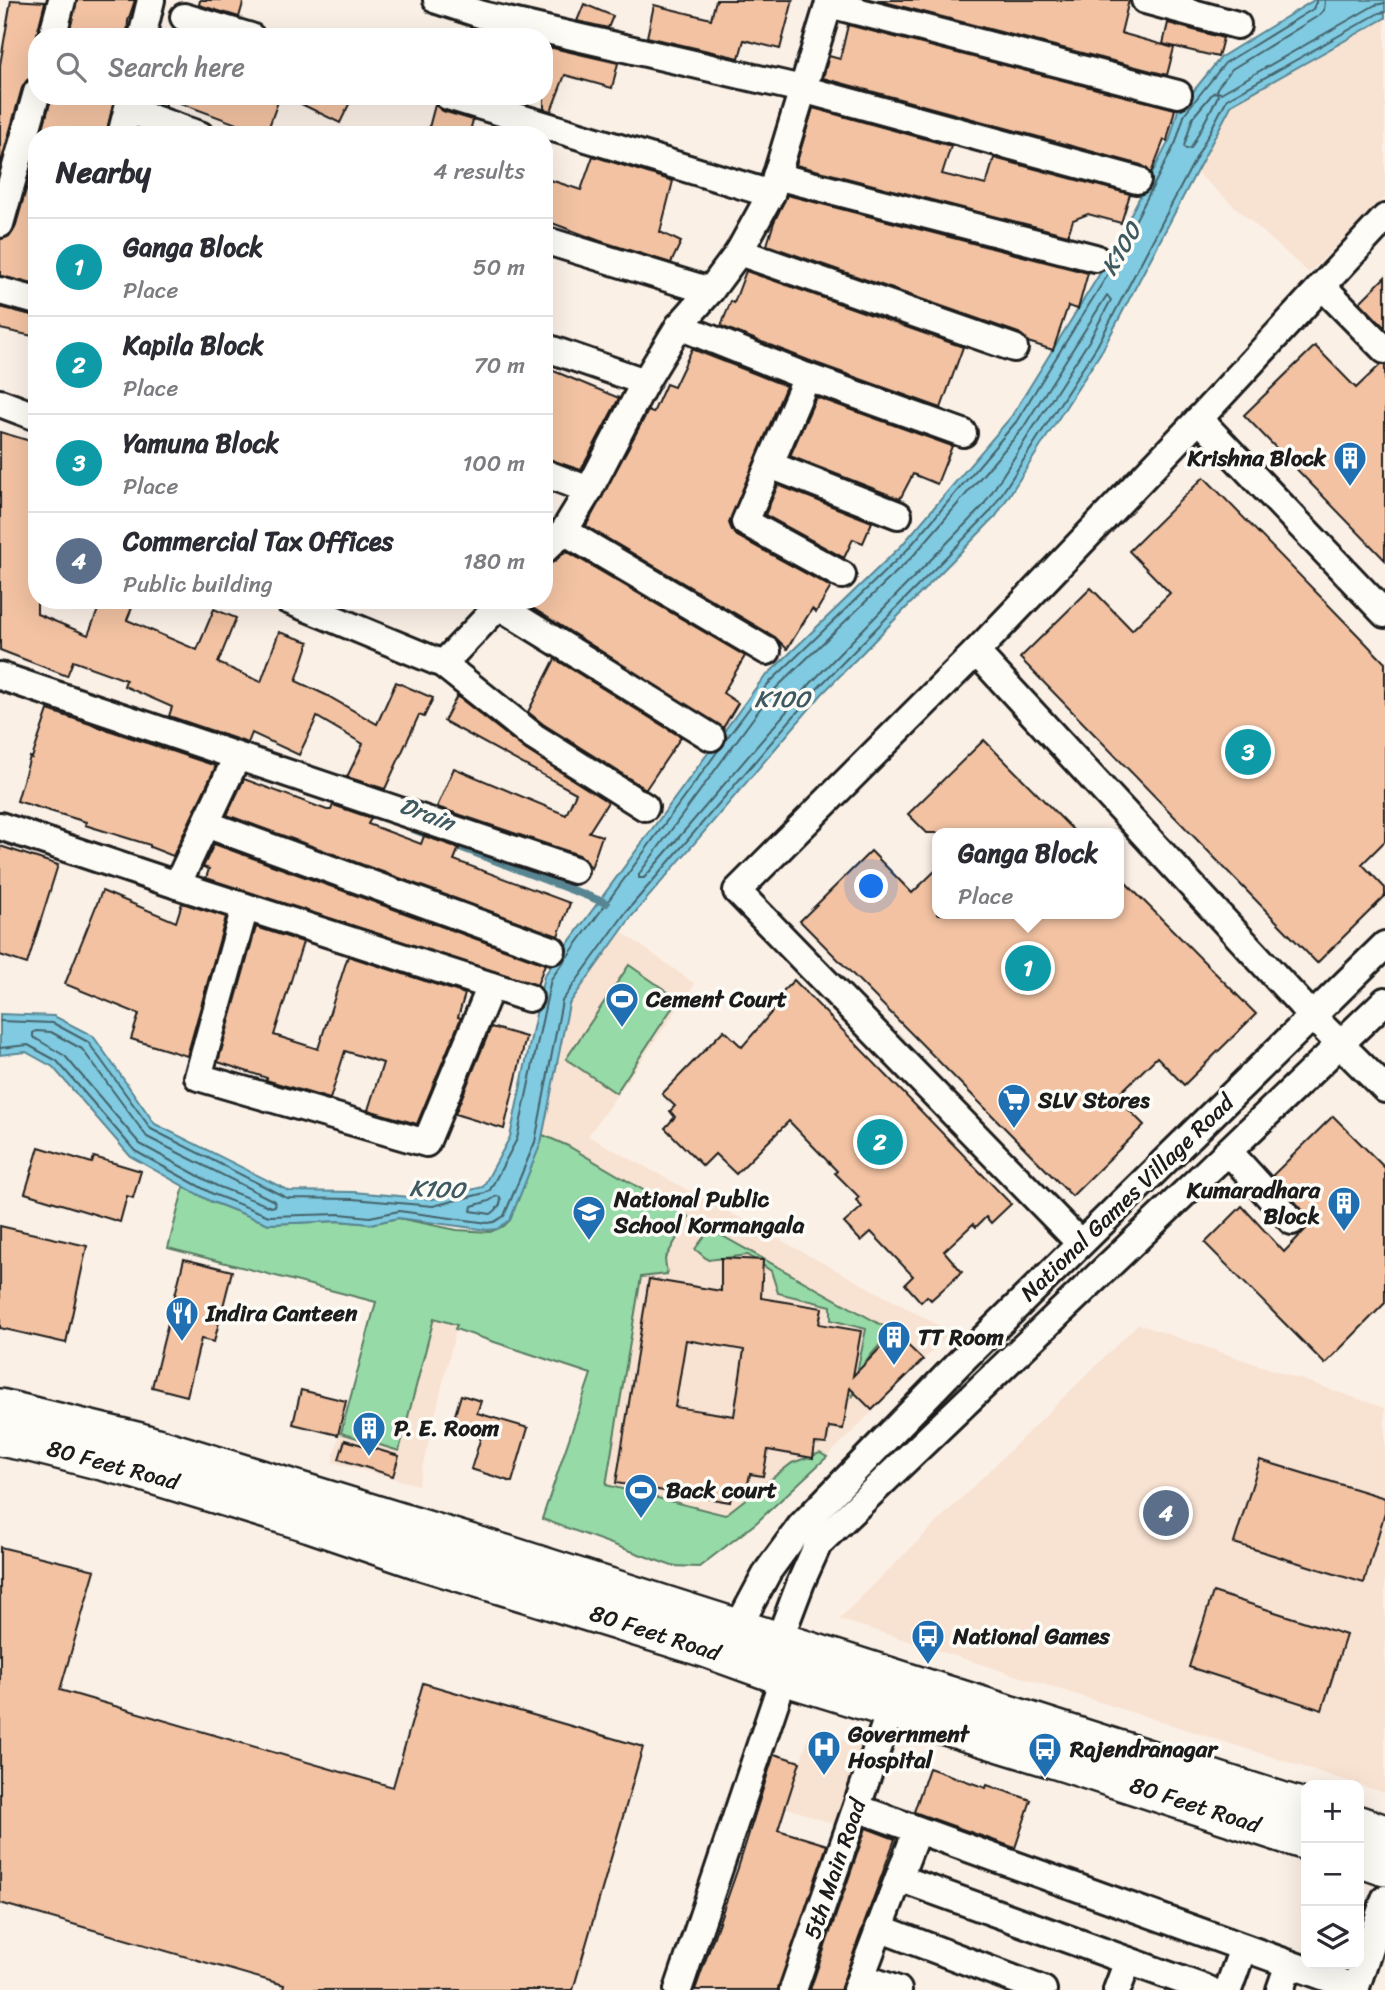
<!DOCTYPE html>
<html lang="en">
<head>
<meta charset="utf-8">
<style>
	body { margin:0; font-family:Sriracha,sans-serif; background:#f2f2f3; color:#2b2b33 }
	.controls { position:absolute; right:21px; bottom:21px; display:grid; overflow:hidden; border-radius:14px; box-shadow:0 7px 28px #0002 }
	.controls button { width:63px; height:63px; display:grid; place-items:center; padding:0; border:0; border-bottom:2px solid #e1e1e2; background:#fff; color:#2b2b33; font:35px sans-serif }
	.you { position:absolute; left:872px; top:887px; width:24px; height:24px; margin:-18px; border:5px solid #fff; border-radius:50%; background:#1a73e8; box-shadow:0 0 0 10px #1a73e833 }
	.badge { display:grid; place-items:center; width:46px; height:46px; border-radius:50%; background:#db2777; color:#fff; font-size:23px; font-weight:700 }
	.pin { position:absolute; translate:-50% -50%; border:4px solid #fff; box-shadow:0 2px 7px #0006 }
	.popup { position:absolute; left:932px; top:828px; width:192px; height:91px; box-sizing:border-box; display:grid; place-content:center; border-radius:14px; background:#fff; filter:drop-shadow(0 2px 5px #0005); font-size:23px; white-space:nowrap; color:#7c7c81 }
	.popup b { font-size:26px; color:#2b2b33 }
	.popup::after { content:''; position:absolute; left:50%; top:100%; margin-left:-14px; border:14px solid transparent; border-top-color:#fff }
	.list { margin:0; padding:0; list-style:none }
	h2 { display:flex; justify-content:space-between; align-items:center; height:91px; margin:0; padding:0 28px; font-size:30px }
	h2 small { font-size:23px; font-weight:400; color:#7c7c81 }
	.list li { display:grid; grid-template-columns:46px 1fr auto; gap:21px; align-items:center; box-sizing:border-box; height:98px; padding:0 28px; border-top:2px solid #e1e1e2 }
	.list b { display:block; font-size:26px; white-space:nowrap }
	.list p { margin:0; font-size:23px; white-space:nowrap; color:#7c7c81 }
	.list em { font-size:23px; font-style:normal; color:#7c7c81 }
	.icon { flex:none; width:38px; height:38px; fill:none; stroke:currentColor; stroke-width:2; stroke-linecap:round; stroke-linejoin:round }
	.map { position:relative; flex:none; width:1385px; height:1990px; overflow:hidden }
	.search { position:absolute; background:#fff; box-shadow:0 7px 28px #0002; left:28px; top:28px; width:525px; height:77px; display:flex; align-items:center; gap:18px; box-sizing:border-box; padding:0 24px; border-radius:28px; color:#7c7c81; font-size:26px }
	.panel { position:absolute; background:#fff; box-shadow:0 7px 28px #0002; left:28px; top:126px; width:525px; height:483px; border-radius:28px }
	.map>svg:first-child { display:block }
</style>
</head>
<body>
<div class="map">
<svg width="1385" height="1990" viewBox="0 0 1385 1990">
	<rect width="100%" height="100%" fill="#fbf0e6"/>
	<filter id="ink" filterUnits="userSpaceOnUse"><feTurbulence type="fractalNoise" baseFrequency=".0143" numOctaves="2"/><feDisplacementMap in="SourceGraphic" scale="14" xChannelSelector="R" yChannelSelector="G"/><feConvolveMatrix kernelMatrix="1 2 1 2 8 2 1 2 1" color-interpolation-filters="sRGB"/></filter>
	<g filter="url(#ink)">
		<g fill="#f8e2d2">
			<path d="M1385 18V198L1309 273 1196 172 1232 104Z"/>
			<path d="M622 932 695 984 588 1136 951 1332 827 1457 756 1523 699 1567 672 1566 542 1519 592 1374 456 1329 418 1485 332 1462 398 1218 457 1230 490 1232 504 1226 510 1220 541 1143 569 1004Z"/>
			<path d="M1138 1324 1385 1408V1793L839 1619Z"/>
			<path d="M811 1730 864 1747 836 1825 785 1807Z"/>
		</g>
		<g fill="#96daa7" stroke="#597b62" stroke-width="2">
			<path d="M629 965 678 999 616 1093 566 1059Z"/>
			<path d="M543 1135 568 1146 689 1217 665 1259 667 1274 641 1277 606 1485 725 1515 792 1463 820 1453 827 1457 756 1523 699 1567 672 1566 542 1519 591 1374 455 1329 457 1325 434 1318 399 1451 341 1433 376 1302 168 1248 184 1186 210 1201 269 1224 339 1221 371 1224 398 1218 457 1230 490 1232 504 1226 510 1220Z"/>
			<path d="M710 1229 892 1331 864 1363 873 1371 852 1397 866 1329 831 1320V1306L778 1293 771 1271 748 1255 708 1260 695 1249Z"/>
		</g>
		<path fill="#80cbe1" stroke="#588592" stroke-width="2" d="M1314 0H1385V18L1232 104 1103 349 996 516 822 694 632 916 569 1004 541 1143 510 1220 497 1229 488 1230 398 1218 371 1224 339 1221 269 1224 210 1201 130 1156 53 1067 26 1052 0 1055V1014L54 1016 93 1036 155 1124 289 1191 353 1192 433 1199 483 1187 510 1137 544 976 761 681 902 545 1011 417 1099 275 1170 139 1178 110 1221 57Z"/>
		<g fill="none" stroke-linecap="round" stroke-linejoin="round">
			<g stroke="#44626b" stroke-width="2">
				<path d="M1325 0 1324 10 1318 16 1232 69 1217 88V92L1221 93 1375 5 1385 3"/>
				<path d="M1217 92 1218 96 1191 148 1186 149 1184 146 1193 117 1213 93Z"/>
				<path d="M1107 295 1111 300 1089 341 983 506 811 683 644 878H639V874L773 691 913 556 1023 428Z"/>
				<path d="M724 742 766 686 907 550 1016 422 1105 279 1176 142 1185 113 1225 63 1313 9 1317 0"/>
				<path d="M0 1021 53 1023 88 1042 151 1129 287 1198 353 1199 433 1206 485 1193 490 1190 517 1139 551 979 720 748"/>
				<path d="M36 1031 51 1032 82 1049 147 1137 274 1201 275 1206 271 1207 217 1186 140 1144 65 1056 33 1037V1033Z"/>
				<path d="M0 1048 28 1045 57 1061 135 1151 213 1194 269 1216 340 1214 370 1217 399 1211 488 1223 494 1222 504 1216 535 1142 562 1001 626 912 817 689 990 512 1097 346 1227 99 1379 13 1385 12"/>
				<path d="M497 1196 500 1197C503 1203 497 1210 491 1214L471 1211 472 1206 489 1201Z"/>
			</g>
			<path stroke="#588592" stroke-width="8" d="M413 829 606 903"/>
		</g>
		<g fill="#f2c2a2" stroke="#1c1c1c" stroke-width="2" fill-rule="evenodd">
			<path d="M11 0 45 2 37 34V77L27 80 22 88 0 166V65Z"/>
			<path d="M77 0H135L128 21 127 37H68Z"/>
			<path d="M200 0H244L239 17 199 5Z"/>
			<path d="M716 0H793L780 49 744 40 739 58 647 37 654 5 711 19Z"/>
			<path d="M877 0H1129L1121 33 1174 48 1167 75Z"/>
			<path d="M584 4 613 16 608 28 577 21Z"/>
			<path d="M1168 23 1223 38 1218 57 1163 44Z"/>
			<path d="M848 25 1175 109 1167 141 1164 140 1151 173 1141 165 823 78 829 56 840 59Z"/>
			<path d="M544 46 618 63 612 88 565 75 551 111 544 109Z"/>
			<path d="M52 96H115L106 135H41Z"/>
			<path d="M146 96H280L266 135 167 98 165 106 146 100Z"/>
			<path d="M285 96H353L340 123Z"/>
			<path d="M435 105 443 111 473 120 469 135H427Z"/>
			<path d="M813 108 951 146 942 174 986 185 994 158 1130 194 1121 223 1088 214 1073 220 1068 235 796 165Z"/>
			<path d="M37 151V285L0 276V239L10 236 15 228Z"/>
			<path d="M593 156 673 181 660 232 681 242 671 263 600 241 544 220V178L581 190Z"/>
			<path d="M787 195 1088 273 1078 309 1068 306 1053 350 1028 342 1019 333 767 245 774 222Z"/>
			<path d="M746 271 963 347 941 408 813 362 721 326 731 301 734 303Z"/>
			<path d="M1385 277V328L1360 302Z"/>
			<path d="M0 307 37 316V337L0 329Z"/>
			<path d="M1315 346 1356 388 1380 365H1385V560L1244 415Z"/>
			<path d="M692 349 786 386 729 523 732 530 737 536 831 587 816 612 812 609 787 649 775 637 586 526 648 411 653 413 666 384 674 387Z"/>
			<path d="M544 367 619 398 581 470 544 458Z"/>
			<path d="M816 397 952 446 937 484 913 474 900 499 790 456Z"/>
			<path d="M0 432 37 443V614L88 635 102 600H135L127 620 197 650 214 609 236 618 218 663 261 682 279 632 309 642 296 681 326 695 377 724 396 682 433 698 424 717 419 715 385 789 347 777 363 744 317 717 299 755 252 733 248 743 169 716 172 707 124 686 126 680 73 661 67 676 0 650Z"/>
			<path d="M1204 477 1385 663V841L1362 864 1385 888V896L1317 963 1020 658 1091 588 1132 630 1170 593 1129 551Z"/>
			<path d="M778 485 872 522 863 543 853 539 844 558 765 515Z"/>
			<path d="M566 551 745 656 723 693 738 703 723 728 520 600H544V567L555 561Z"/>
			<path d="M555 659 681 737 646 789 543 724 528 712Z"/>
			<path d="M457 696 526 750 608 802 589 832 602 836 591 868 585 859 579 855 437 807 454 768 566 815 576 793 444 721Z"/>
			<path d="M48 710 216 766 173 856 150 847V845L85 825 86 822 17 801 30 757 32 758Z"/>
			<path d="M984 740 1076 833H927L908 814Z"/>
			<path d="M244 779 327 810H331L333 805 371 818 368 824 421 844 424 836 459 848 454 860 570 903 558 936 227 815Z"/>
			<path d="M214 844 545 964 537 985 206 878 209 869 203 867Z"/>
			<path d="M0 846 58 865 27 964 0 955Z"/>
			<path d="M871 851 912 893 937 869V914H1119V876L1256 1014 1184 1085 1157 1057 1116 1097 1144 1125 1072 1196 800 921Z"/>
			<path d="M102 891 176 922 182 903 226 917 187 1056 131 1039 139 1014 65 984Z"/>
			<path d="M256 927 303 942 274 1035 318 1049 348 956 465 994 458 1017 461 1018 417 1124 368 1110 383 1063 345 1051 330 1099 266 1080 267 1078 218 1062Z"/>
			<path d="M794 980 1011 1204 991 1223 986 1217 976 1227 973 1224 944 1251 962 1272 931 1300 927 1296 921 1302 905 1284 913 1276 871 1232 861 1241 844 1223 862 1207 856 1200 859 1197 835 1173 837 1171 789 1121 736 1174 715 1154 703 1166 665 1128 675 1117 670 1111 675 1106 662 1094 724 1030 742 1047 776 1007 772 1002Z"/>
			<path d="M491 1027 526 1037 504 1129 455 1114Z"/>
			<path d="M1333 1116 1385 1168V1303L1325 1364 1205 1243 1242 1206 1284 1252 1303 1232 1313 1222 1272 1176Z"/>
			<path d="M39 1147 92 1163 94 1157 141 1171 133 1198 127 1196 120 1222 25 1193Z"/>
			<path d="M0 1226 87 1246 66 1343 0 1328Z"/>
			<path d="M721 1258 763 1260 761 1298 822 1308 819 1324 861 1331 853 1376 895 1333 923 1360 872 1410 850 1388 843 1429 829 1427 826 1444 815 1443 813 1458 768 1450 763 1476 750 1474 747 1488 733 1485 730 1502 616 1483 649 1279 721 1291ZM686 1340 744 1350 734 1416 675 1407Z"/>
			<path d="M184 1259 232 1271 214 1342 201 1339 187 1396 152 1387Z"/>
			<path d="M301 1390 346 1401 338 1435 293 1424Z"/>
			<path d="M461 1395 481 1401 477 1413 528 1428 512 1482 471 1469 481 1437 451 1428Z"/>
			<path d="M345 1440 399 1456 393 1476 339 1459Z"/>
			<path d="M1260 1460 1385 1498V1512L1364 1583 1234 1543Z"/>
			<path d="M0 1547 95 1570 60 1690 393 1787 423 1683 643 1747 573 1990H283L284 1985 0 1903Z"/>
			<path d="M1213 1592 1346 1635 1322 1710 1189 1667Z"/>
			<path d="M774 1754 800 1762 778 1830 827 1845 778 1990H695L738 1868Z"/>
			<path d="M929 1768 986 1788 987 1785 1031 1800 1015 1848 914 1812Z"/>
			<path d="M866 1828 895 1839 840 1990H810Z"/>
		</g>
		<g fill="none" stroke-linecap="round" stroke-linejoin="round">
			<defs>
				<g id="minor">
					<path d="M437 0 486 16 802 89 1137 180"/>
					<path d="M1145 0 1237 25"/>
					<path d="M829 4 1178 94"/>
					<path d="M184 17 251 37"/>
					<path d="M52 37 62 0"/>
					<path d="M142 37 151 0"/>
					<path d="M448 96 771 194"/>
					<path d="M128 110 200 135"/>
					<path d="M121 135 131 96"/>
					<path d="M776 176 1095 258"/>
					<path d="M1385 218 1199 419 976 652 1313 1017 1385 1089"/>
					<path d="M0 224 37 92"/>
					<path d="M544 240 710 291"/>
					<path d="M739 252 1014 348"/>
					<path d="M1322 286 1385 350"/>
					<path d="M0 291 37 301"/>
					<path d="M679 326 807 377 963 433"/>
					<path d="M544 347 645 382"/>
					<path d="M807 377 745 522 842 575"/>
					<path d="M0 403 37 417"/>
					<path d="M1199 419 1385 614"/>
					<path d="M770 465 898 515"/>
					<path d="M544 473 589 490"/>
					<path d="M564 531 767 651"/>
					<path d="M544 550 564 531 589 490 645 382 679 326 710 291 739 252 771 194 830 0"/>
					<path d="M288 600 443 664 534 737 645 807"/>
					<path d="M499 606 711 737"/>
					<path d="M976 652 737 891 1080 1243"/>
					<path d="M443 664 504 600"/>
					<path d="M0 676 574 870"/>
					<path d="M206 824 552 950"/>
					<path d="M0 826 177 885 237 757"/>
					<path d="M177 885 529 998"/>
					<path d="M245 907 198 1077 426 1143 491 986"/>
					<path d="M1229 1152 1292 1221"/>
					<path d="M730 1642 768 1571 801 1526 960 1362 1385 945"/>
					<path d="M773 1656 801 1582 818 1544 1385 1001"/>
					<path d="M857 1808 1356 1988"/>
					<path d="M899 1878 1209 1990"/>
					<path d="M879 1928 1043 1990"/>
					<path d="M861 1977 898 1990"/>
					<path d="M678 1990 784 1676"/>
					<path d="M793 1990 891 1708"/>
					<path d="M856 1990 917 1830"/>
					<path d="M1117 1990 1128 1961"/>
					<path d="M1228 1990 1243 1948"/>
					<path d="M1280 1990 1289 1964"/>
					<path d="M1355 1990 1385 1899"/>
				</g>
				<g id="secondary">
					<path d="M0 1408 140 1442 505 1554 1306 1809"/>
					<path d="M0 1437 31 1443 133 1469 310 1523 419 1560 708 1649 780 1675 1066 1763 1306 1841"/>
					<path d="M1359 1825 1385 1834"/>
					<path d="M1359 1858 1385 1867"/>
				</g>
			</defs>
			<use href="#minor" stroke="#1c1c1c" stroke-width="32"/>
			<use href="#secondary" stroke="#1c1c1c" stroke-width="42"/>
			<use href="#minor" stroke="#fdfcf7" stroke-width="26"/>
			<use href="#secondary" stroke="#fdfcf7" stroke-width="37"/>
		</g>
	</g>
	<defs>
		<symbol id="building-pin" viewBox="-11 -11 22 30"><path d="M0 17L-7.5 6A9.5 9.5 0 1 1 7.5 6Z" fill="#1f6fb2" stroke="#fdfcf7"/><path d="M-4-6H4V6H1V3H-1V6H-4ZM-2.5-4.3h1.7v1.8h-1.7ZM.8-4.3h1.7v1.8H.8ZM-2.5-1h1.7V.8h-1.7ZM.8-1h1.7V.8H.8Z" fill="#fff"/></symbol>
		<symbol id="stadium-pin" viewBox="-11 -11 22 30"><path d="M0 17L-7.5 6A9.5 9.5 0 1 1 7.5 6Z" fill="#1f6fb2" stroke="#fdfcf7"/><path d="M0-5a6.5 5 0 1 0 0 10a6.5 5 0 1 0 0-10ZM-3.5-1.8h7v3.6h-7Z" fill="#fff"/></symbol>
		<symbol id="supermarket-pin" viewBox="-11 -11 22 30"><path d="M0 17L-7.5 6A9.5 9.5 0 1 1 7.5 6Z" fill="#1f6fb2" stroke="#fdfcf7"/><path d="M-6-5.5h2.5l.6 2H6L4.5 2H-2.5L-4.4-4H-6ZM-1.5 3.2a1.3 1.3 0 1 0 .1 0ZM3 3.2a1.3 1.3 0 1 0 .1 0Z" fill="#fff"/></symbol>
		<symbol id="school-pin" viewBox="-11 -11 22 30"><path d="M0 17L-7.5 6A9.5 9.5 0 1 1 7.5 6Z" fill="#1f6fb2" stroke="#fdfcf7"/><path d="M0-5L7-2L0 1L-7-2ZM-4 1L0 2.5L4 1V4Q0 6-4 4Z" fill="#fff"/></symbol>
		<symbol id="restaurant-pin" viewBox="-11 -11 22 30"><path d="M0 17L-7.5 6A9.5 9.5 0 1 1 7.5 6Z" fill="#1f6fb2" stroke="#fdfcf7"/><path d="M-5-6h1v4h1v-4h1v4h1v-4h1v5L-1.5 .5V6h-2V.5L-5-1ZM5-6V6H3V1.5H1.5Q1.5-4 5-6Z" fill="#fff"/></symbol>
		<symbol id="bus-pin" viewBox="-11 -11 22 30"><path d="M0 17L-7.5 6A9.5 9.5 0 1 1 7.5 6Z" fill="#1f6fb2" stroke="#fdfcf7"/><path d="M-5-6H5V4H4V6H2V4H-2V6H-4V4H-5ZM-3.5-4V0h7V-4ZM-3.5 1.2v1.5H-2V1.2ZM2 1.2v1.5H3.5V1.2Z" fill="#fff"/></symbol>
		<symbol id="hospital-pin" viewBox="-11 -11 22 30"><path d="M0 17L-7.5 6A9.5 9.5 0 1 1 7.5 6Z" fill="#1f6fb2" stroke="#fdfcf7"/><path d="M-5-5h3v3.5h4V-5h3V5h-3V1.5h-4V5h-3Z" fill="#fff"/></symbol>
	</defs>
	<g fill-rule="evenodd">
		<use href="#building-pin" x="1331" y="439" width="38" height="52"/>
		<use href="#stadium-pin" x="603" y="980" width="38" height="52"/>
		<use href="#supermarket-pin" x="995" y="1081" width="38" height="52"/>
		<use href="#building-pin" x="1325" y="1184" width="38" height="52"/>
		<use href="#school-pin" x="570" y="1193" width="38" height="52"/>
		<use href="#restaurant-pin" x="163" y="1294" width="38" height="52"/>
		<use href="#building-pin" x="875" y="1318" width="38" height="52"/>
		<use href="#building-pin" x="350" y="1409" width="38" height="52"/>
		<use href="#stadium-pin" x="622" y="1471" width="38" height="52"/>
		<use href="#bus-pin" x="909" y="1617" width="38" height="52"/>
		<use href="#hospital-pin" x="805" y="1728" width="38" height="52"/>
		<use href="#bus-pin" x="1026" y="1730" width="38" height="52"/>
	</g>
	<g text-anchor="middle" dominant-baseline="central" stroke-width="7" stroke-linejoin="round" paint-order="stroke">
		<g font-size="23" font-weight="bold" fill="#1c1c1c" stroke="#fdfcf7" text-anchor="start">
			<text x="1326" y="458" text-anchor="end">Krishna Block</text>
			<text x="646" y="999">Cement Court</text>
			<text x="1038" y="1100">SLV Stores</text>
			<text x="1320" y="1190" text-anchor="end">Kumaradhara<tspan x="1320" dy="26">Block</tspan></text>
			<text x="614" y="1199">National Public<tspan x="614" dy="26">School Kormangala</tspan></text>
			<text x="206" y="1313">Indira Canteen</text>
			<text x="918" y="1337">TT Room</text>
			<text x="394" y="1428">P. E. Room</text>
			<text x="666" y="1490">Back court</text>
			<text x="953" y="1636">National Games</text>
			<text x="848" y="1734">Government<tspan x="848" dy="26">Hospital</tspan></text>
			<text x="1070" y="1749">Rajendranagar</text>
		</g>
		<g font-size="23" fill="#1c1c1c" stroke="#fdfcf7">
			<text transform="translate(1127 1198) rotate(-44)">National Games Village Road</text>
			<text transform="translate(113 1465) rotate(15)">80 Feet Road</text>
			<text transform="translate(655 1633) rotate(18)">80 Feet Road</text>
			<text transform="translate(1195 1805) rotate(18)">80 Feet Road</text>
			<text transform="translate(835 1869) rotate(-71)">5th Main Road</text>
		</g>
		<g font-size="24" font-style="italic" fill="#3f5961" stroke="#fdfcf7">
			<text transform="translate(1121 249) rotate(-60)">K100</text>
			<text x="782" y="699">K100</text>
			<text transform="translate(427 814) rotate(21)">Drain</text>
			<text transform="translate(437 1189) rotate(2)">K100</text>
		</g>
	</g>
</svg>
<div class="controls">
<button>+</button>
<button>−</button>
<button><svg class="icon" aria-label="layers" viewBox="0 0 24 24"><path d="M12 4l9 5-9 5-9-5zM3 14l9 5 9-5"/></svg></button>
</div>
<div class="you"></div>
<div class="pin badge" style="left:1028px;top:968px;background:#0f9aa8">1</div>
<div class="popup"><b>Ganga Block</b>Place</div>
<div class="pin badge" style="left:880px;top:1142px;background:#0f9aa8">2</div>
<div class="pin badge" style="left:1248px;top:752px;background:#0f9aa8">3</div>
<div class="pin badge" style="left:1166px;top:1513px;background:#5c6f8a">4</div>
<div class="search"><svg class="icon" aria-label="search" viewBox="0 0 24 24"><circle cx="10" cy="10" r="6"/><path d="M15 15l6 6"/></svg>Search here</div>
<section class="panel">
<h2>Nearby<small>4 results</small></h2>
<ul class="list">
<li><span class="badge" style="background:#0f9aa8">1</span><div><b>Ganga Block</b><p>Place</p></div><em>50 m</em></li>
<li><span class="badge" style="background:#0f9aa8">2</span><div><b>Kapila Block</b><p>Place</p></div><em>70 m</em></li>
<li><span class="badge" style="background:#0f9aa8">3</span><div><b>Yamuna Block</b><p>Place</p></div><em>100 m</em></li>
<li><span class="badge" style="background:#5c6f8a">4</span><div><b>Commercial Tax Offices</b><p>Public building</p></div><em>180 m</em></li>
</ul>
</section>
</div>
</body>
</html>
